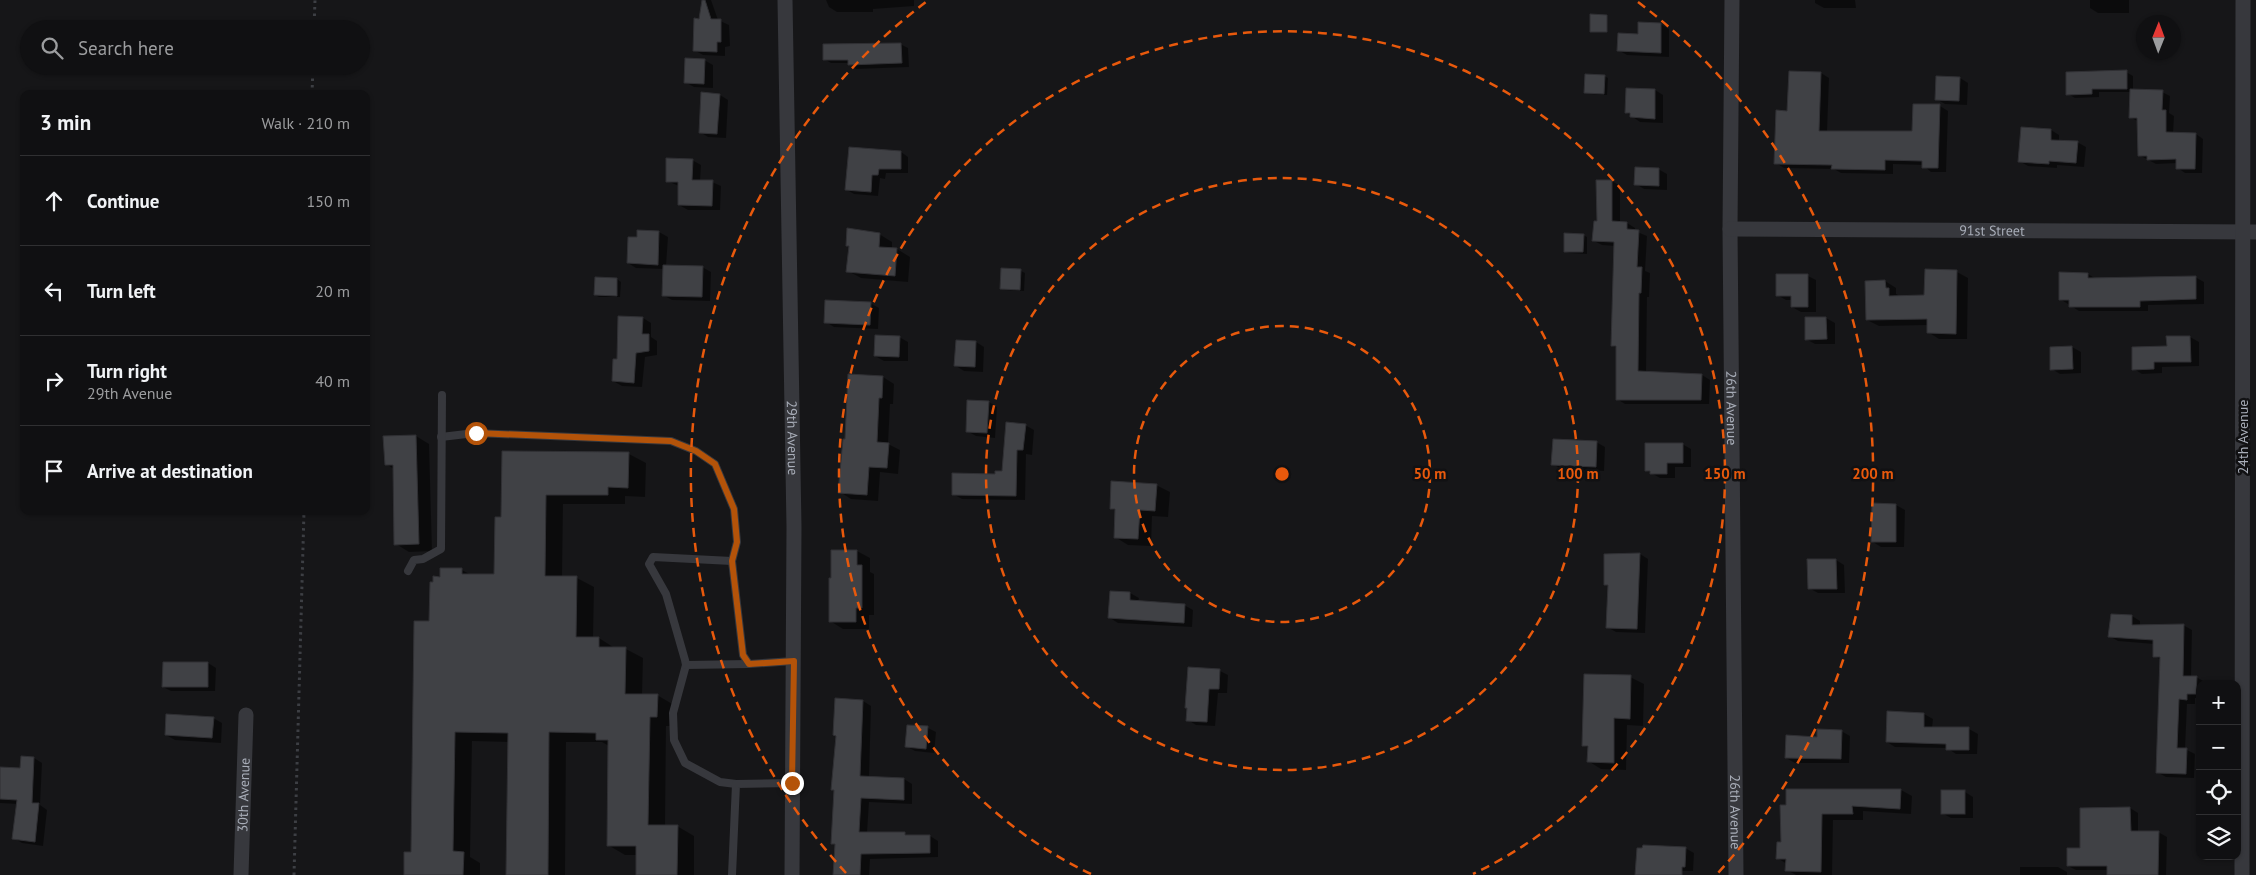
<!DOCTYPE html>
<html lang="en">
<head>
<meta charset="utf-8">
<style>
	body { margin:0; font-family:"PT Sans",sans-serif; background:#19191b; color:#f1f3f6 }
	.controls { position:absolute; right:15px; bottom:15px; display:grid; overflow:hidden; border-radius:10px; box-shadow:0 1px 4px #0004 }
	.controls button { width:45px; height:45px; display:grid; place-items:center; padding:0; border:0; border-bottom:1px solid #303032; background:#101012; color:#f1f3f6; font:25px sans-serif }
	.compass { position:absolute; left:2136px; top:15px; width:45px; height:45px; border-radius:50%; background:#101012; box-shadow:0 1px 4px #0004; rotate:1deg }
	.stop { position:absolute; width:15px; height:15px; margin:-11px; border:4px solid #b45309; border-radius:50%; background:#fff }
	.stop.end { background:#b45309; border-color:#fff; box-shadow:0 1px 5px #0008 }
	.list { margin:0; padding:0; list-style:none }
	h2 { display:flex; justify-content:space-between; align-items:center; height:65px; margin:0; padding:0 20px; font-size:21px }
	h2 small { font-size:16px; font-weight:400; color:#9c9d9f }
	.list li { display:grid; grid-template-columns:32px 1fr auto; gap:15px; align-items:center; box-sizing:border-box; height:90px; padding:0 20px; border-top:1px solid #303032 }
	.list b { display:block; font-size:19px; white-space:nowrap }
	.list p { margin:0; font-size:16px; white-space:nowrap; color:#9c9d9f }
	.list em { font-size:16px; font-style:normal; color:#9c9d9f }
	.icon { flex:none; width:28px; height:28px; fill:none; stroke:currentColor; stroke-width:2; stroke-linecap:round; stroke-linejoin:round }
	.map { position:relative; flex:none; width:2256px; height:875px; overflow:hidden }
	.search { position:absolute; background:#101012; box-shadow:0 1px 4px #0004; left:20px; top:20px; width:350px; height:55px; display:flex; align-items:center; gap:12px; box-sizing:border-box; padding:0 18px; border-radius:28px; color:#9c9d9f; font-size:19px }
	.panel { position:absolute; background:#101012; box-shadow:0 1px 4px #0004; left:20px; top:90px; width:350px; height:425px; border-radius:10px }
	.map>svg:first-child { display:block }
</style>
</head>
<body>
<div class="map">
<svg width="2256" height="875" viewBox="0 0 2256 875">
	<rect width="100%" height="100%" fill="#161618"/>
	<g fill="#0007">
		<path d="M703 0H711L718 20 729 25 730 46 725 47V56L703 55 694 50Z"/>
		<path d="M826 0H914V6L873 9V12H837L829 7Z"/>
		<path d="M1815 0H1855L1856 8H1824L1815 3Z"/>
		<path d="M2090 0H2129V13H2098L2090 8Z"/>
		<path d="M1660 24 1669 29V57L1627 55 1618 50Z"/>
		<path d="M900 44 908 48 909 67 856 69 849 63H831L824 59Z"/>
		<path d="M704 60 713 65V88L694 87 685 82Z"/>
		<path d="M2126 72 2133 76V90L2162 92 2170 96 2169 113 2174 116 2173 134H2196L2203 139 2202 173H2185L2178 168V163L2156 164 2139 155V122L2130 117 2131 92H2099V97L2075 98 2068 94Z"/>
		<path d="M1821 73 1829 78 1827 132H1913L1940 106 1948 111 1946 172H1931L1923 165 1893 164V174L1841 173 1834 169 1784 168 1776 163 1788 112Z"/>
		<path d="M1604 76 1608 78 1607 95 1590 94 1586 92Z"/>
		<path d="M1960 78 1968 83 1967 105 1945 104 1936 99Z"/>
		<path d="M1655 90 1663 95V123L1640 122 1627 113Z"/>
		<path d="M720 95 728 100 726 138 708 137 700 132Z"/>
		<path d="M2051 130 2059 135V141L2077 142 2086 147 2084 167 2057 165V168L2028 166 2019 161Z"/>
		<path d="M901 152 908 157V173H886L885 179 880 178 878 196 854 194 847 190Z"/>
		<path d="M692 160 701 165 700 181 712 182 721 186 720 210H688L679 205V186L667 181Z"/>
		<path d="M1658 169 1667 174V190L1644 189 1636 184Z"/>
		<path d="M1612 181 1620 186V223H1627L1635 228V231L1647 236 1645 271 1650 273 1649 297H1647L1646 373 1702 375 1710 380 1709 404H1625L1617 399 1618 349 1612 345 1615 246 1602 245 1594 241Z"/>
		<path d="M638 231 659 232 668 237 666 266 702 267 711 272 710 301 672 300 663 295 664 269 636 268 628 263 638 238Z"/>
		<path d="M879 234 892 242V249H897L910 257 908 282 861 278 848 271 850 247 847 245Z"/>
		<path d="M1583 235 1587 237V254L1569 253 1565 251Z"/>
		<path d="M1002 269 1021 271 1025 273 1024 291 1005 290 1001 288Z"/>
		<path d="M1926 271 1957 272 1968 278 1967 339H1939L1928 332V325L1879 326 1867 320 1885 281 1896 288V294L1900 296H1925Z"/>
		<path d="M2088 274 2096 279 2195 277 2204 282V304L2148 305V311H2079L2060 299Z"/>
		<path d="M1808 276 1816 280V312H1801L1792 307 1793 300H1786L1777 295Z"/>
		<path d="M617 279 621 282 620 297H599L595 295Z"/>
		<path d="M870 303 879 308 878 329 834 327 826 322Z"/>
		<path d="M643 318 651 323V337L657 341V355L645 357 642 387 622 386 613 381Z"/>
		<path d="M1806 318H1826L1835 323V344H1815L1806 339Z"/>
		<path d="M899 337 908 342V361H884L875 356Z"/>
		<path d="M2190 337 2199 342V366L2162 367V373L2142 374 2134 369 2168 348V338Z"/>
		<path d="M976 342 984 347 983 372 964 371 956 366Z"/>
		<path d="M2072 347 2081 352V373L2060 374 2052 369Z"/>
		<path d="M883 377 894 384 893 404H890L888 444 900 450 898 474 880 472 878 501 851 499 840 492 846 441Z"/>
		<path d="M989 402 997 407 995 438 976 436 967 431Z"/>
		<path d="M1025 425 1034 430 1032 455 1026 454 1025 500 962 499 953 494 1003 473Z"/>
		<path d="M416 436 429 444 432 551 409 552 396 544 394 469 386 464Z"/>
		<path d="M1596 442 1605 447 1604 471 1561 469 1553 464Z"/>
		<path d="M1682 444 1691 449V467H1675V478H1660L1646 470Z"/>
		<path d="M503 452 629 454 646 463 645 497 625 496V504H563L562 577 577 578 594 587 593 638H599L616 649H626L643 658 642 695H657L674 705V726H666L665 826H677L694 836V875H637V855H625L608 845 609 746 602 742H566L565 875H507L509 742 472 741 470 857 480 863V875H405L412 853 430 622 441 578 442 569 462 570 471 575H496L502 518Z"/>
		<path d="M1156 485 1170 492 1168 517 1152 516 1151 546 1128 545 1115 537 1116 511 1111 508Z"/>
		<path d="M1896 505 1905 510 1904 547H1881L1873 542Z"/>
		<path d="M833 551H857L870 558V572L874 574V615H869V629H843L830 621Z"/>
		<path d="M1640 554 1648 559 1645 633 1616 632 1607 627 1609 586 1605 584Z"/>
		<path d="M1836 560 1844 565 1845 593H1818L1809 588Z"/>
		<path d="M1111 592 1130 593 1139 598 1138 602 1184 605 1193 610 1192 627 1118 623 1110 618Z"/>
		<path d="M2132 616 2140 621V626L2183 625 2192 630 2191 677H2196L2205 682 2200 684V698H2195V704H2187L2185 749 2195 754 2194 778 2166 777 2157 772 2161 660 2155 656 2154 644 2118 641 2109 636Z"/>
		<path d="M208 663 216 668 215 691H171L163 687Z"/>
		<path d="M1220 671 1228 675 1227 693H1218L1215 726 1196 725 1188 720 1189 709 1187 708Z"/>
		<path d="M1630 677 1644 684 1643 726 1627 725 1626 770 1601 769 1588 761 1589 748 1583 745Z"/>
		<path d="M863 701 871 706 869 778 904 779 912 784V804L869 802 867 833 904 834 909 836H930L938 841V857L870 859 869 875H834L836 845 832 843Z"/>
		<path d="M1888 712 1924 714 1933 719 1932 728 1969 729 1978 734 1977 754H1956L1947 748 1895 747 1887 742Z"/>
		<path d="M213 718 222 723 221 743 175 740 166 735Z"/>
		<path d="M928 728 936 732 934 753 915 751 906 746Z"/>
		<path d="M1841 731 1850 736 1849 763H1795L1786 758 1818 738Z"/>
		<path d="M34 758 42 763 40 805 47 810 43 846 22 843 14 838 18 804 0 803V768L21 769Z"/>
		<path d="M1901 790 1912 796 1911 814 1863 811V820H1833L1832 875H1796L1787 870V864L1777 858 1782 844 1781 806Z"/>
		<path d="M1965 792 1973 797V818H1951L1942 813Z"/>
		<path d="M2130 808 2138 813V832H2158L2167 837 2166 875H2108V870H2076L2068 866 2082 849Z"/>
		<path d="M1685 848 1694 853 1693 871 1646 870Z"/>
		<path d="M2020 867H2058L2067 872V875H2020Z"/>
	</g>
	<g fill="#404145" stroke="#303034">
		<path d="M702 0H705L711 19H721V42H717V52L693 51 694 18 699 19Z"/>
		<path d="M1590 14 1607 15V32H1590Z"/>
		<path d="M1638 22 1661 23V53L1617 51 1618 33 1638 34Z"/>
		<path d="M901 43 902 63 848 65V60H823V44Z"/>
		<path d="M685 58 705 59 704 84 684 83Z"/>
		<path d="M2127 70V89H2092V94L2066 95V72Z"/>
		<path d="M1789 71 1821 72 1819 131H1912L1913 104H1940L1938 168H1922V161L1885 160V170L1831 169 1832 165 1774 164 1776 110 1787 111Z"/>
		<path d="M1585 74 1605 75 1604 94 1584 93Z"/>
		<path d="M1936 76 1960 77 1959 101 1935 100Z"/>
		<path d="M1626 88 1655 89V119L1630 117V113H1625Z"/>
		<path d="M2130 89 2163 90 2162 110H2166V132L2196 133 2195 169H2176V159L2147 160V156H2138L2137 118H2129Z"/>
		<path d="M701 92 720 94 717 134 699 133Z"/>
		<path d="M2021 127 2051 129V140L2078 141 2076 163 2049 161V164L2018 162Z"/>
		<path d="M849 147 901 151V169H879L878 175H872L871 192 845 190Z"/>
		<path d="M666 158 693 159 692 180H713L712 206 678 205V182H666Z"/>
		<path d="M1635 167 1659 168V186L1634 185Z"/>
		<path d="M1596 180H1612V221L1627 222V229L1639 230 1637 267H1642L1641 293H1639L1638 371 1702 374 1701 400H1616V346H1611L1614 242 1592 241 1594 221H1597Z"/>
		<path d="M847 228 880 233 879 247 897 248 895 276 846 272 849 246H846Z"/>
		<path d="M637 230 659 231 658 265 627 263 628 237H637Z"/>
		<path d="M1564 233 1584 234 1583 252H1564Z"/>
		<path d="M663 265 703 266 702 297 662 296Z"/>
		<path d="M1001 268 1021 269 1020 290 1000 289Z"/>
		<path d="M1925 269 1957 270 1956 334 1927 333V319L1866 320 1865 281 1885 280 1886 288H1889V296L1924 295Z"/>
		<path d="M2059 272 2088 273V278L2196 276V299L2140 301V307H2069V300H2059Z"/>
		<path d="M1776 274H1808V307H1791V296H1776Z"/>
		<path d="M595 277 617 278V296L594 295Z"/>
		<path d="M825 300 871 302 870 325 824 323Z"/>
		<path d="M618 316 643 317 642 334H649V351L636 353 634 383 612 381 613 359H617Z"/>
		<path d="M1805 317H1826L1827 339 1805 340Z"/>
		<path d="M875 335 900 336 899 357 874 356Z"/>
		<path d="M2166 336H2190L2191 362H2154V369L2132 370V347L2167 346Z"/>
		<path d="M956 340 976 341 975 367 954 366Z"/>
		<path d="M2072 346 2073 369 2050 370V347Z"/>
		<path d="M848 374 883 376 882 398H879L877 442 889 443 887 468 869 467 867 495 838 493 843 439H845Z"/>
		<path d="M967 400 989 401 987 433 966 432Z"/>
		<path d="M1006 422 1026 424 1023 450H1017L1016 496 952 495V473L995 474V471H1002Z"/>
		<path d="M416 435 419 544 394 545 393 465H385L383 436Z"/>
		<path d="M1553 439 1597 441 1596 467 1551 465Z"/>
		<path d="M1645 443H1683V463H1667V474H1650V471H1645Z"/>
		<path d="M502 451 629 452 628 488 608 487V495H546L545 576H577L576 637H599V647H626L625 694H658L657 717H650L648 825H678L677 875H636V846H607L608 740H596V733L549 732 548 875H506L508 733 455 732 453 851 464 852 463 875H404V852H411L414 621H429L430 582H433V576L440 577V568H462V574H494L495 517H501Z"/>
		<path d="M1111 481 1157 484 1155 511 1140 510 1138 539 1114 538 1115 509H1110Z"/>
		<path d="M1872 503 1896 504V542H1871Z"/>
		<path d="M831 550H857V565H862V608H856V622H829V578H831Z"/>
		<path d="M1640 553 1637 629 1606 628 1608 585H1604V554Z"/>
		<path d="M1807 559H1836L1837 589H1808Z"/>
		<path d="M1110 591 1130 592V600L1185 604 1184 623 1108 618Z"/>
		<path d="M2111 614 2132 615V625L2184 624 2183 676H2197L2196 694H2187V700L2179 699 2177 748H2187L2186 774 2156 773 2160 657H2153V640L2108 637Z"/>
		<path d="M163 662H208V687H162Z"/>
		<path d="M1188 667 1220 669 1219 689H1209L1207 722 1186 721 1187 708H1185Z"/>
		<path d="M1584 674 1631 675 1630 719 1614 718V763L1587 762 1588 746H1582Z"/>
		<path d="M835 698 863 700 860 776 904 778V800L861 798 859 832H905V835H930V853L861 854 860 875H833L835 844H831L834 790H831L836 736 833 735Z"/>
		<path d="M1887 711 1924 713V727H1969V750H1946V744L1886 742Z"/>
		<path d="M166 714 214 717 212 738 165 735Z"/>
		<path d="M907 725 928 726 926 749 905 747Z"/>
		<path d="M1817 729 1842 730 1841 759 1785 758 1786 735 1817 737Z"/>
		<path d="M21 756 34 757 32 803H39L35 842 12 839 17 800 0 799V767L20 768Z"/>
		<path d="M1786 789H1901L1900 809 1852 806 1853 814H1822L1821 872 1785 871 1786 859H1776L1777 842H1781L1780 805H1786Z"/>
		<rect x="1941" y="790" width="24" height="24"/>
		<path d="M2130 807 2131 831H2159L2158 875H2107V866H2067V848H2080V808Z"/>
		<path d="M1643 845 1686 847 1685 867H1682V875H1635L1637 848H1642Z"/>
	</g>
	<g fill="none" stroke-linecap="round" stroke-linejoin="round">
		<g stroke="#3d3f44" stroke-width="3" stroke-dasharray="2.5 4" stroke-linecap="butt">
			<path d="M314 29 315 0"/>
			<path d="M312 94 313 66"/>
			<path d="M294 875 304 511"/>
		</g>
		<g stroke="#37383d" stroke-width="8">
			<path d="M441 437 475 433 671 441 696 451 715 464 734 509 737 542 732 561 743 655 749 664 794 661"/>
			<path d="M732 561 653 557 649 564 666 594 685 660 686 665 673 713 674 740 685 763 720 782 736 784"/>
			<path d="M408 571 414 560 423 559 441 549 442 395"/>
			<path d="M686 665 749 664"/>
			<path d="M732 875 736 784 792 783"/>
		</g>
		<g stroke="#37383d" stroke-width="15">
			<path id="s1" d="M785 0 794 527 792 875"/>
			<path id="s2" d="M1732 0 1730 229 1736 875"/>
			<path id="s3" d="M1730 229 2256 232"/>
			<path id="s4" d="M241 875 246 715"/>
			<path d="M2242 875C2244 583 2241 292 2243 0"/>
		</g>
	</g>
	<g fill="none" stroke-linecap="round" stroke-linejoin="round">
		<path stroke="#b45309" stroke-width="6" d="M476 433 671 441 696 451 715 464 734 509 737 542 732 561 743 655 749 664 794 661 792 783"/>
	</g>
	<g fill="none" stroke="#e8590c" stroke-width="2.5" stroke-dasharray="9 6">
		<circle cx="1282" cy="474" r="148"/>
		<circle cx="1282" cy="474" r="296"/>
		<path d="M1091 874A443 443 0 1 1 1473 874"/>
		<path d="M846 873A591 591 0 0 1 926 2M1638 2A591 591 0 0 1 1718 873"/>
	</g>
	<g text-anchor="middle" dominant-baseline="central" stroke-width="5" stroke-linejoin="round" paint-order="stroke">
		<g font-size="14" fill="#a8adb8" stroke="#111113">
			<text stroke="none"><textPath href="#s3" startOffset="262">91st Street</textPath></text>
			<text stroke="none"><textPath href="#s2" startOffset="408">26th Avenue</textPath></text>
			<text stroke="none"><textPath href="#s1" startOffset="438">29th Avenue</textPath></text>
			<text transform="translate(2243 437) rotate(-90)">24th Avenue</text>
			<text stroke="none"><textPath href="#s4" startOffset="80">30th Avenue</textPath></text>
			<text stroke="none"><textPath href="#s2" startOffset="812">26th Avenue</textPath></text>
		</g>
	</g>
	<circle cx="1282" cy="474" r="8" fill="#e8590c" stroke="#111113" stroke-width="2.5"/>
	<g font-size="15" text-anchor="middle" font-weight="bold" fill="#e8590c" stroke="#111113" stroke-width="5" stroke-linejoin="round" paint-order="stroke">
		<text x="1430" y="479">50 m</text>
		<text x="1578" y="479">100 m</text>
		<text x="1725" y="479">150 m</text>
		<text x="1873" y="479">200 m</text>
	</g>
</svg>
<div class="controls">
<button>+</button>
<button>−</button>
<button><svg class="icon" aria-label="locate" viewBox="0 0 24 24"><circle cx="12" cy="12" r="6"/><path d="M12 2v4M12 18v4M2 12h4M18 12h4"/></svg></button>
<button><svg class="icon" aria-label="layers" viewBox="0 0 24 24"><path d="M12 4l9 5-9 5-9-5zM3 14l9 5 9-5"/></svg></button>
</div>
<svg class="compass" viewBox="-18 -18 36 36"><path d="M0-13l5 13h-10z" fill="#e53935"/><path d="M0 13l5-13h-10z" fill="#9c9d9f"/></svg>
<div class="stop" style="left:476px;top:433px"></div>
<div class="stop end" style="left:792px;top:783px"></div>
<div class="search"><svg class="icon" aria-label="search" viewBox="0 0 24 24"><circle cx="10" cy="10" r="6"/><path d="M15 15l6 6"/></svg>Search here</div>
<section class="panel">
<h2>3 min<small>Walk · 210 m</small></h2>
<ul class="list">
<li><svg class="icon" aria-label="ahead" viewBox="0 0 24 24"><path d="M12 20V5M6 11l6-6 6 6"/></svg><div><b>Continue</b></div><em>150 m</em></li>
<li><svg class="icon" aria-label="left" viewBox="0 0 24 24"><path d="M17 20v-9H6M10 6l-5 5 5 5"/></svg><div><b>Turn left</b></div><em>20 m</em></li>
<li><svg class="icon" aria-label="right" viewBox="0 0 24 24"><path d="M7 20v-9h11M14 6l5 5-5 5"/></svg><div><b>Turn right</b><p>29th Avenue</p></div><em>40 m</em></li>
<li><svg class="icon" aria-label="arrive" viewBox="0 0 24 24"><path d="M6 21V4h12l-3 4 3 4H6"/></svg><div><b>Arrive at destination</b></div></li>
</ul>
</section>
</div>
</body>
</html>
